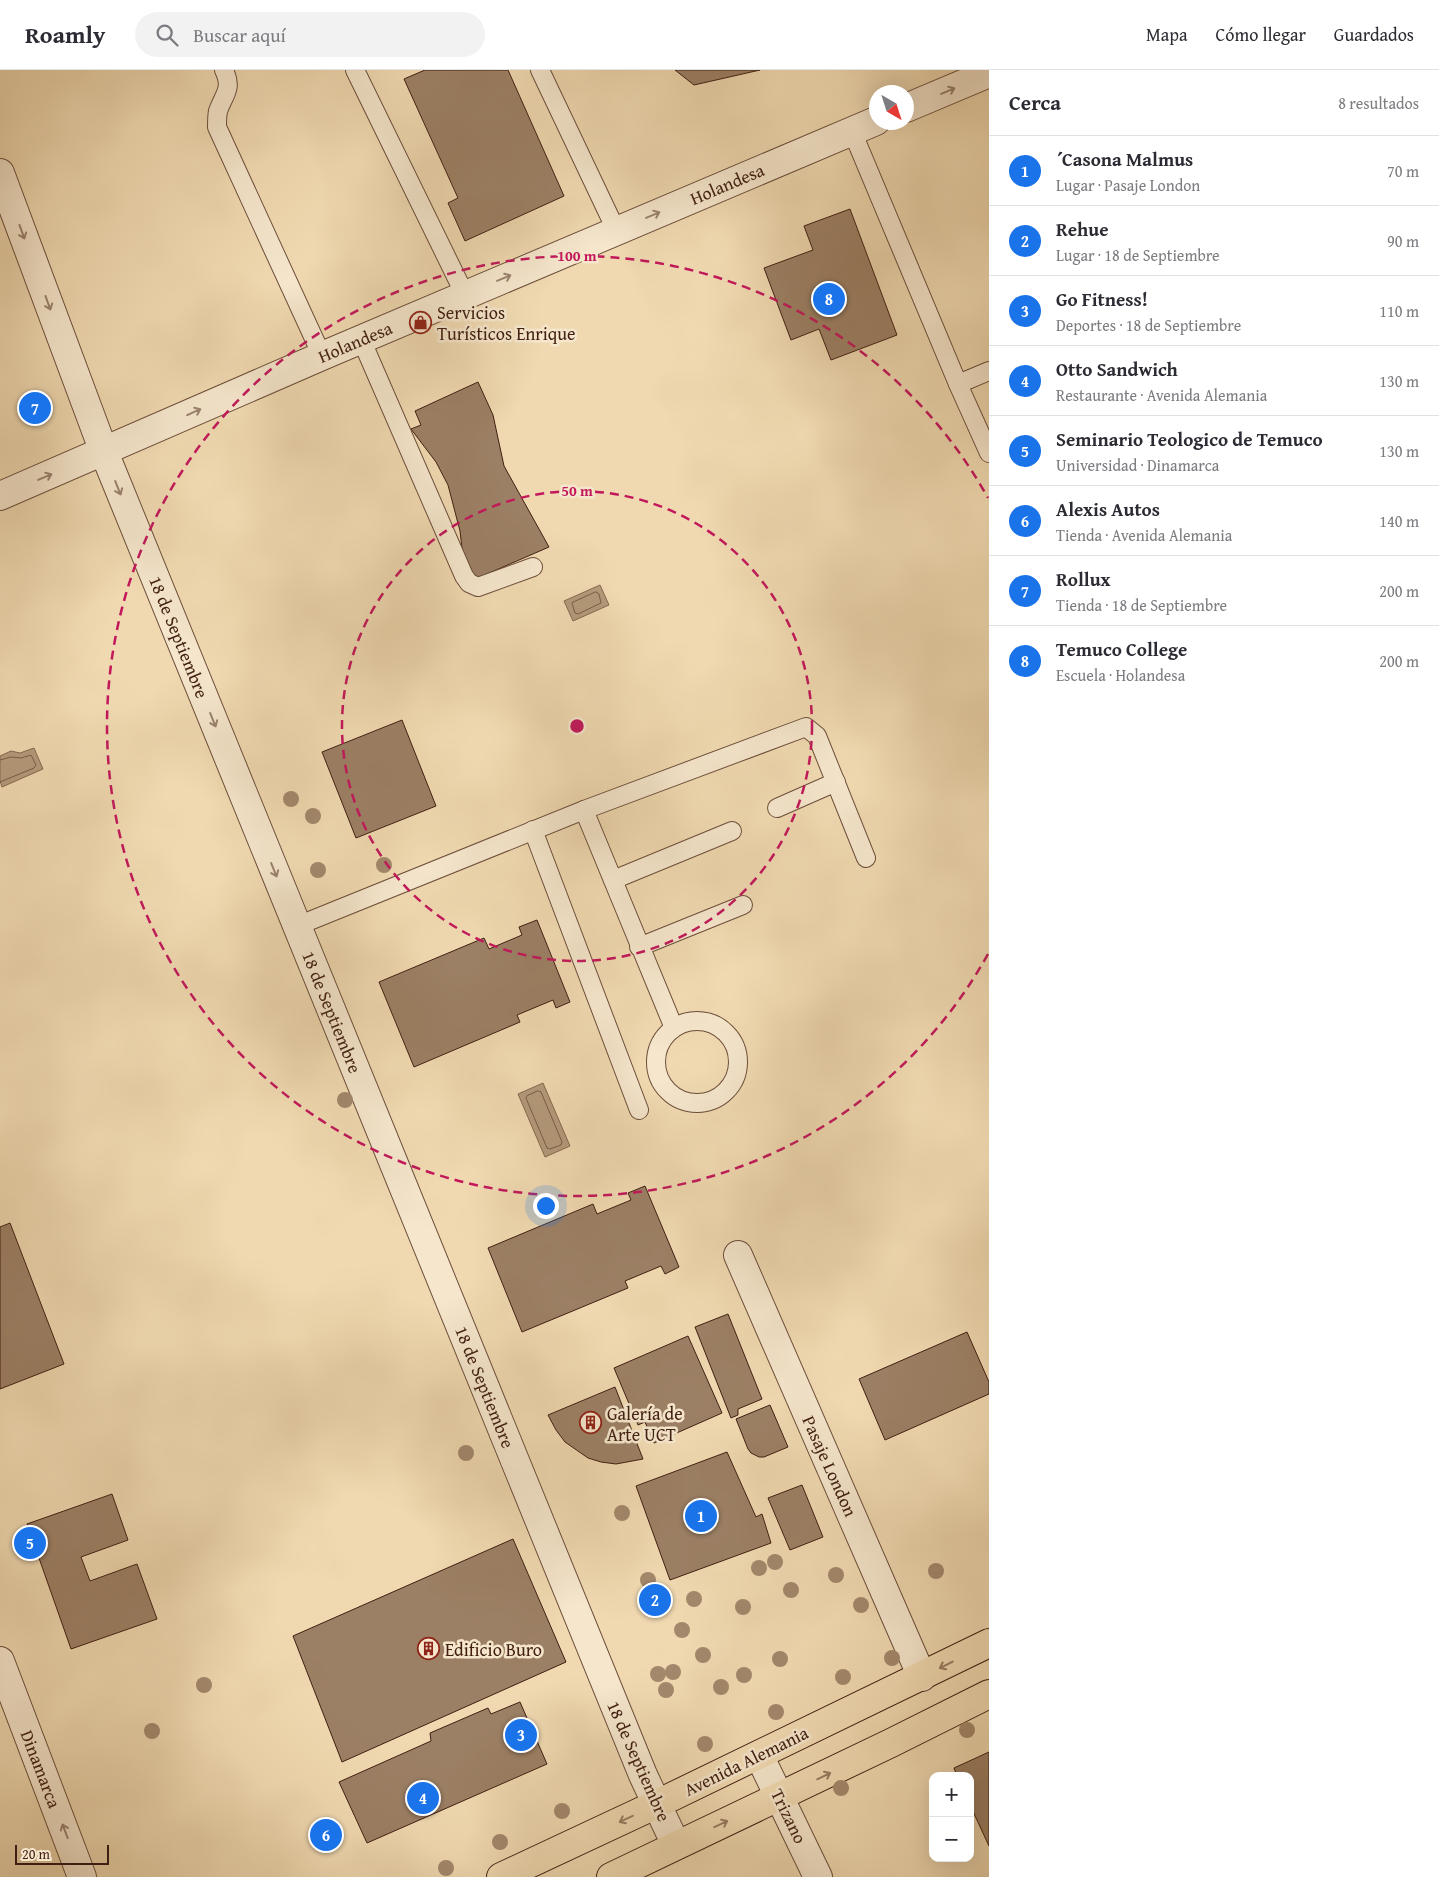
<!DOCTYPE html>
<html lang="es">
<head>
<meta charset="utf-8">
<style>
	body { margin:0; font-family:"Gentium Book Plus",serif; background:#f2f2f3; color:#2b2b33 }
	.controls { position:absolute; right:15px; bottom:15px; display:grid; overflow:hidden; border-radius:10px; box-shadow:0 5px 20px #0002 }
	.controls button { width:45px; height:45px; display:grid; place-items:center; padding:0; border:0; border-bottom:1px solid #e1e1e2; background:#fff; color:#2b2b33; font:25px sans-serif }
	.compass { position:absolute; left:869px; top:15px; width:45px; height:45px; border-radius:50%; background:#fff; box-shadow:0 5px 20px #0002; rotate:141deg }
	.scale { position:absolute; left:15px; bottom:12px; width:94px; box-sizing:border-box; padding-left:5px; border:2px solid #401f12; border-top:0; font-size:14px; line-height:18px; white-space:nowrap; color:#401f12; -webkit-text-stroke:4px #f5e6cc; paint-order:stroke }
	.you { position:absolute; left:545px; top:1135px; width:18px; height:18px; margin:-12px; border:4px solid #fff; border-radius:50%; background:#1a73e8; box-shadow:0 0 0 8px #1a73e833 }
	.badge { display:grid; place-items:center; width:32px; height:32px; border-radius:50%; background:#1a73e8; color:#fff; font-size:16px; font-weight:700 }
	.pin { position:absolute; translate:-50% -50%; border:2px solid #fff; box-shadow:0 1px 5px #0006 }
	.list { margin:0; padding:0; list-style:none }
	h2 { display:flex; justify-content:space-between; align-items:center; height:65px; margin:0; padding:0 20px; font-size:21px }
	h2 small { font-size:16px; font-weight:400; color:#7c7c81 }
	.list li { display:grid; grid-template-columns:32px 1fr auto; gap:15px; align-items:center; box-sizing:border-box; height:70px; padding:0 20px; border-top:1px solid #e1e1e2 }
	.list b { display:block; font-size:19px; white-space:nowrap }
	.list p { margin:0; font-size:16px; white-space:nowrap; color:#7c7c81 }
	.list em { font-size:16px; font-style:normal; color:#7c7c81 }
	.icon { flex:none; width:28px; height:28px; fill:none; stroke:currentColor; stroke-width:2; stroke-linecap:round; stroke-linejoin:round }
	.map { position:relative; flex:none; width:989px; height:1807px; overflow:hidden }
	header { display:flex; align-items:center; gap:30px; box-sizing:border-box; height:70px; padding:0 25px; background:#fff; border-bottom:1px solid #e1e1e2 }
	header strong { font-size:24px }
	nav { display:flex; gap:28px; margin-inline-start:auto; font-size:18px }
	.search { width:350px; height:45px; background:#f2f2f3; display:flex; align-items:center; gap:12px; box-sizing:border-box; padding:0 18px; border-radius:28px; color:#7c7c81; font-size:19px }
	main { display:flex }
	aside { flex:1; background:#fff }
	.map>svg:first-child { display:block }
</style>
</head>
<body>
<header>
<strong>Roamly</strong>
<div class="search"><svg class="icon" aria-label="search" viewBox="0 0 24 24"><circle cx="10" cy="10" r="6"/><path d="M15 15l6 6"/></svg>Buscar aquí</div>
<nav><a>Mapa</a><a>Cómo llegar</a><a>Guardados</a></nav>
</header>
<main>
<div class="map">
<svg width="989" height="1807" viewBox="0 0 989 1807">
	<rect width="100%" height="100%" fill="#f0d9b1"/>
	<filter id="stains"><feTurbulence type="fractalNoise" baseFrequency=".004" numOctaves="4"/><feColorMatrix values="0 0 0 0 .2 0 0 0 0 .09 0 0 0 0 .02 0 0 0 .5 -.17"/></filter>
	<radialGradient id="worn" r=".72"><stop offset=".6" stop-color="#630" stop-opacity="0"/><stop offset="1" stop-color="#630" stop-opacity=".3"/></radialGradient>
	<g fill="#b49a7b" stroke="#866951">
		<path d="M600 515 609 535 573 551 564 531Z"/>
		<path d="M34 678 43 699 2 717 0 711V686L11 681 20 683Z"/>
		<path d="M543 1013 570 1076 545 1087 518 1024Z"/>
	</g>
	<g fill="none" stroke-linecap="round" stroke-linejoin="round">
		<g stroke="#7a5c46" stroke-width="1">
			<path d="M596 522 599 524 601 533 578 544 575 543 572 533Z"/>
			<path d="M0 690 11 687 21 688 31 685 36 695 34 698 0 712"/>
			<path d="M538 1021 541 1022 562 1072 561 1075 550 1079 547 1078 526 1028 527 1026Z"/>
		</g>
	</g>
	<g fill="#9c8065" stroke="#401f12">
		<path d="M425 0H508L564 126 465 171 448 133 458 128 404 9Z"/>
		<path d="M675 0H760L694 15Z"/>
		<path d="M850 139 897 265 831 290 819 259 791 270 764 198 813 180 804 156Z"/>
		<path d="M478 312 493 345 504 396 549 477 473 510 463 487 460 461 448 415 436 392 411 359 421 355 415 341Z"/>
		<path d="M402 650 436 736 356 768 322 682Z"/>
		<path d="M537 850 570 932 556 938 553 930 517 945 520 952 414 997 379 912 484 868 489 879 522 865 519 857Z"/>
		<path d="M645 1116 679 1197 665 1204 661 1196 625 1211 628 1218 522 1262 488 1178 593 1134 597 1144 631 1130 628 1123Z"/>
		<path d="M10 1153 64 1294 0 1319V1157Z"/>
		<path d="M728 1244 762 1329 738 1339V1345L731 1348 695 1257Z"/>
		<path d="M967 1262 989 1312V1324L885 1370 859 1309Z"/>
		<path d="M688 1266 722 1343 654 1373 645 1352 638 1355 614 1298Z"/>
		<path d="M615 1317 643 1389 616 1394 601 1392 588 1388 565 1372 556 1360 548 1345Z"/>
		<path d="M770 1335 788 1377 764 1387H759L751 1383 748 1379 736 1349Z"/>
		<path d="M727 1382 756 1447 762 1444 771 1473 670 1510 636 1416Z"/>
		<path d="M802 1415 823 1467 790 1480 768 1428Z"/>
		<path d="M112 1424 128 1470 81 1487 90 1511 137 1494 157 1549 71 1579 27 1454Z"/>
		<path d="M513 1469 566 1592 342 1692 293 1566Z"/>
		<path d="M520 1632 547 1694 367 1773 339 1712 431 1671 430 1663 488 1638 491 1644Z"/>
		<path d="M989 1682V1776L970 1735V1706H957L954 1698Z"/>
	</g>
	<g fill="none" stroke-linecap="round" stroke-linejoin="round">
		<defs>
			<g id="service">
				<path d="M224 0C233 19 224 24 218 41 217 46 217 52 217 57L322 286"/>
				<path d="M355 0 465 225"/>
				<path d="M540 0 616 160"/>
				<path d="M852 61 958 314 989 383"/>
				<path d="M361 269 464 506 469 513 478 517 533 497"/>
				<path d="M958 314 989 301"/>
				<path d="M777 738 836 712"/>
				<path d="M584 740 674 958"/>
				<path d="M533 760 639 1040"/>
				<path d="M613 810 732 761"/>
				<path d="M297 856 584 740 806 657 817 666 866 788"/>
				<path d="M639 877 743 835"/>
				<circle cx="697" cy="992" r="41"/>
			</g>
			<g id="minor">
				<path d="M906 38 989 3"/>
				<path d="M0 103 104 382 643 1705 676 1775"/>
				<path d="M0 426 322 286 876 51"/>
				<path d="M738 1185 922 1607"/>
				<path d="M0 1591 82 1807"/>
				<path d="M759 1685 818 1807"/>
			</g>
			<g id="primary">
				<path d="M501 1807 657 1734 989 1573"/>
				<path d="M611 1807 891 1673 989 1624"/>
			</g>
		</defs>
		<use href="#service" stroke="#6c4e3a" stroke-width="20"/>
		<use href="#minor" stroke="#6c4e3a" stroke-width="30"/>
		<use href="#primary" stroke="#401f12" stroke-width="30"/>
		<use href="#service" stroke="#f5e6cc" stroke-width="18"/>
		<use href="#minor" stroke="#f5e6cc" stroke-width="28"/>
		<use href="#primary" stroke="#f0d9b1" stroke-width="28"/>
	</g>
	<g fill="#a3886c">
		<circle cx="291" cy="729" r="8"/>
		<circle cx="313" cy="746" r="8"/>
		<circle cx="384" cy="795" r="8"/>
		<circle cx="318" cy="800" r="8"/>
		<circle cx="345" cy="1030" r="8"/>
		<circle cx="466" cy="1383" r="8"/>
		<circle cx="622" cy="1443" r="8"/>
		<circle cx="775" cy="1492" r="8"/>
		<circle cx="759" cy="1498" r="8"/>
		<circle cx="936" cy="1501" r="8"/>
		<circle cx="836" cy="1505" r="8"/>
		<circle cx="648" cy="1510" r="8"/>
		<circle cx="791" cy="1520" r="8"/>
		<circle cx="694" cy="1529" r="8"/>
		<circle cx="861" cy="1535" r="8"/>
		<circle cx="743" cy="1537" r="8"/>
		<circle cx="682" cy="1560" r="8"/>
		<circle cx="703" cy="1585" r="8"/>
		<circle cx="892" cy="1588" r="8"/>
		<circle cx="780" cy="1589" r="8"/>
		<circle cx="673" cy="1602" r="8"/>
		<circle cx="658" cy="1604" r="8"/>
		<circle cx="744" cy="1605" r="8"/>
		<circle cx="843" cy="1607" r="8"/>
		<circle cx="204" cy="1615" r="8"/>
		<circle cx="721" cy="1617" r="8"/>
		<circle cx="666" cy="1620" r="8"/>
		<circle cx="776" cy="1642" r="8"/>
		<circle cx="967" cy="1660" r="8"/>
		<circle cx="152" cy="1661" r="8"/>
		<circle cx="705" cy="1674" r="8"/>
		<circle cx="841" cy="1718" r="8"/>
		<circle cx="562" cy="1741" r="8"/>
		<circle cx="500" cy="1772" r="8"/>
		<circle cx="446" cy="1798" r="8"/>
	</g>
	<defs><path id="oneway-shaft" d="M-6 0H5M1.5-3L5.5 0L1.5 3" fill="none" stroke-width="1.6" stroke-linecap="round" stroke-linejoin="round" transform="scale(1.25)"/></defs>
	<g stroke="#9a826f">
		<use href="#oneway-shaft" transform="translate(948 21) rotate(-23)"/>
		<use href="#oneway-shaft" transform="translate(653 145) rotate(-23)"/>
		<use href="#oneway-shaft" transform="translate(22 162) rotate(70)"/>
		<use href="#oneway-shaft" transform="translate(504 208) rotate(-23)"/>
		<use href="#oneway-shaft" transform="translate(48 233) rotate(70)"/>
		<use href="#oneway-shaft" transform="translate(194 342) rotate(-24)"/>
		<use href="#oneway-shaft" transform="translate(45 407) rotate(-23)"/>
		<use href="#oneway-shaft" transform="translate(118 418) rotate(68)"/>
		<use href="#oneway-shaft" transform="translate(213 650) rotate(68)"/>
		<use href="#oneway-shaft" transform="translate(274 800) rotate(68)"/>
		<use href="#oneway-shaft" transform="translate(65 1761) rotate(-111)"/>
	</g>
	<g stroke="#987c62">
		<use href="#oneway-shaft" transform="translate(946 1595) rotate(153)"/>
		<use href="#oneway-shaft" transform="translate(824 1706) rotate(-26)"/>
		<use href="#oneway-shaft" transform="translate(626 1749) rotate(155)"/>
		<use href="#oneway-shaft" transform="translate(721 1754) rotate(-25)"/>
	</g>
	<g fill="none" stroke="#c2185b" stroke-width="2.5" stroke-dasharray="9 6">
		<circle cx="577" cy="656" r="235"/>
		<path d="M988 884A470 470 0 1 1 988 428"/>
	</g>
	<defs>
		<symbol id="shop-ring" viewBox="-11 -11 22 22"><circle r="9.5" fill="#f5e6cc" stroke="#8f2418" stroke-width="1.5"/><path d="M-5-2.5h2.3a2.7 3.5 0 0 1 5.4 0H5L5.5 6h-11ZM-1.5-2.5h3a1.5 2.3 0 0 0-3 0Z" fill="#8f2418"/></symbol>
		<symbol id="building-ring" viewBox="-11 -11 22 22"><circle r="9.5" fill="#f5e6cc" stroke="#8f2418" stroke-width="1.5"/><path d="M-4-6H4V6H1V3H-1V6H-4ZM-2.5-4.3h1.7v1.8h-1.7ZM.8-4.3h1.7v1.8H.8ZM-2.5-1h1.7V.8h-1.7ZM.8-1h1.7V.8H.8Z" fill="#8f2418"/></symbol>
	</defs>
	<g fill-rule="evenodd">
		<use href="#shop-ring" x="408" y="240" width="25" height="25"/>
		<use href="#building-ring" x="578" y="1340" width="25" height="25"/>
		<use href="#building-ring" x="416" y="1566" width="25" height="25"/>
	</g>
	<g text-anchor="middle" dominant-baseline="central" stroke-width="5" stroke-linejoin="round" paint-order="stroke">
		<g font-size="18" fill="#401f12" stroke="#f5e6cc">
			<text transform="translate(727 114) rotate(-23)">Holandesa</text>
			<text transform="translate(355 272) rotate(-23)">Holandesa</text>
			<text transform="translate(179 567) rotate(68)">18 de Septiembre</text>
			<text transform="translate(332 942) rotate(68)">18 de Septiembre</text>
			<text transform="translate(485 1317) rotate(68)">18 de Septiembre</text>
			<text transform="translate(830 1396) rotate(66)">Pasaje London</text>
			<text transform="translate(639 1691) rotate(66)">18 de Septiembre</text>
			<text transform="translate(746 1691) rotate(-26)">Avenida Alemania</text>
			<text transform="translate(41 1699) rotate(69)">Dinamarca</text>
			<text transform="translate(789 1746) rotate(64)">Trizano</text>
		</g>
		<g font-size="18" fill="#401f12" stroke="#f5e6cc" text-anchor="start">
			<text x="437" y="242">Servicios<tspan x="437" dy="21">Turísticos Enrique</tspan></text>
			<text x="607" y="1343">Galería de<tspan x="607" dy="21">Arte UCT</tspan></text>
			<text x="445" y="1579">Edificio Buro</text>
		</g>
	</g>
	<circle cx="577" cy="656" r="8" fill="#c2185b" stroke="#f5e6cc" stroke-width="2.5"/>
	<g font-size="15" text-anchor="middle" font-weight="bold" fill="#c2185b" stroke="#f5e6cc" stroke-width="5" stroke-linejoin="round" paint-order="stroke">
		<text x="577" y="191">100 m</text>
		<text x="577" y="426">50 m</text>
	</g>
	<rect width="100%" height="100%" filter="url(#stains)"/>
	<rect width="100%" height="100%" fill="url(#worn)"/>
</svg>
<div class="controls">
<button>+</button>
<button>−</button>
</div>
<svg class="compass" viewBox="-18 -18 36 36"><path d="M0-13l5 13h-10z" fill="#e53935"/><path d="M0 13l5-13h-10z" fill="#7c7c81"/></svg>
<div class="scale">20 m</div>
<div class="you"></div>
<div class="pin badge" style="left:701px;top:1446px">1</div>
<div class="pin badge" style="left:655px;top:1530px">2</div>
<div class="pin badge" style="left:521px;top:1665px">3</div>
<div class="pin badge" style="left:423px;top:1728px">4</div>
<div class="pin badge" style="left:30px;top:1473px">5</div>
<div class="pin badge" style="left:326px;top:1765px">6</div>
<div class="pin badge" style="left:35px;top:338px">7</div>
<div class="pin badge" style="left:829px;top:229px">8</div>
</div>
<aside>
<h2>Cerca<small>8 resultados</small></h2>
<ul class="list">
<li><span class="badge">1</span><div><b>´Casona Malmus</b><p>Lugar · Pasaje London</p></div><em>70 m</em></li>
<li><span class="badge">2</span><div><b>Rehue</b><p>Lugar · 18 de Septiembre</p></div><em>90 m</em></li>
<li><span class="badge">3</span><div><b>Go Fitness!</b><p>Deportes · 18 de Septiembre</p></div><em>110 m</em></li>
<li><span class="badge">4</span><div><b>Otto Sandwich</b><p>Restaurante · Avenida Alemania</p></div><em>130 m</em></li>
<li><span class="badge">5</span><div><b>Seminario Teologico de Temuco</b><p>Universidad · Dinamarca</p></div><em>130 m</em></li>
<li><span class="badge">6</span><div><b>Alexis Autos</b><p>Tienda · Avenida Alemania</p></div><em>140 m</em></li>
<li><span class="badge">7</span><div><b>Rollux</b><p>Tienda · 18 de Septiembre</p></div><em>200 m</em></li>
<li><span class="badge">8</span><div><b>Temuco College</b><p>Escuela · Holandesa</p></div><em>200 m</em></li>
</ul>
</aside>
</main>
</body>
</html>
